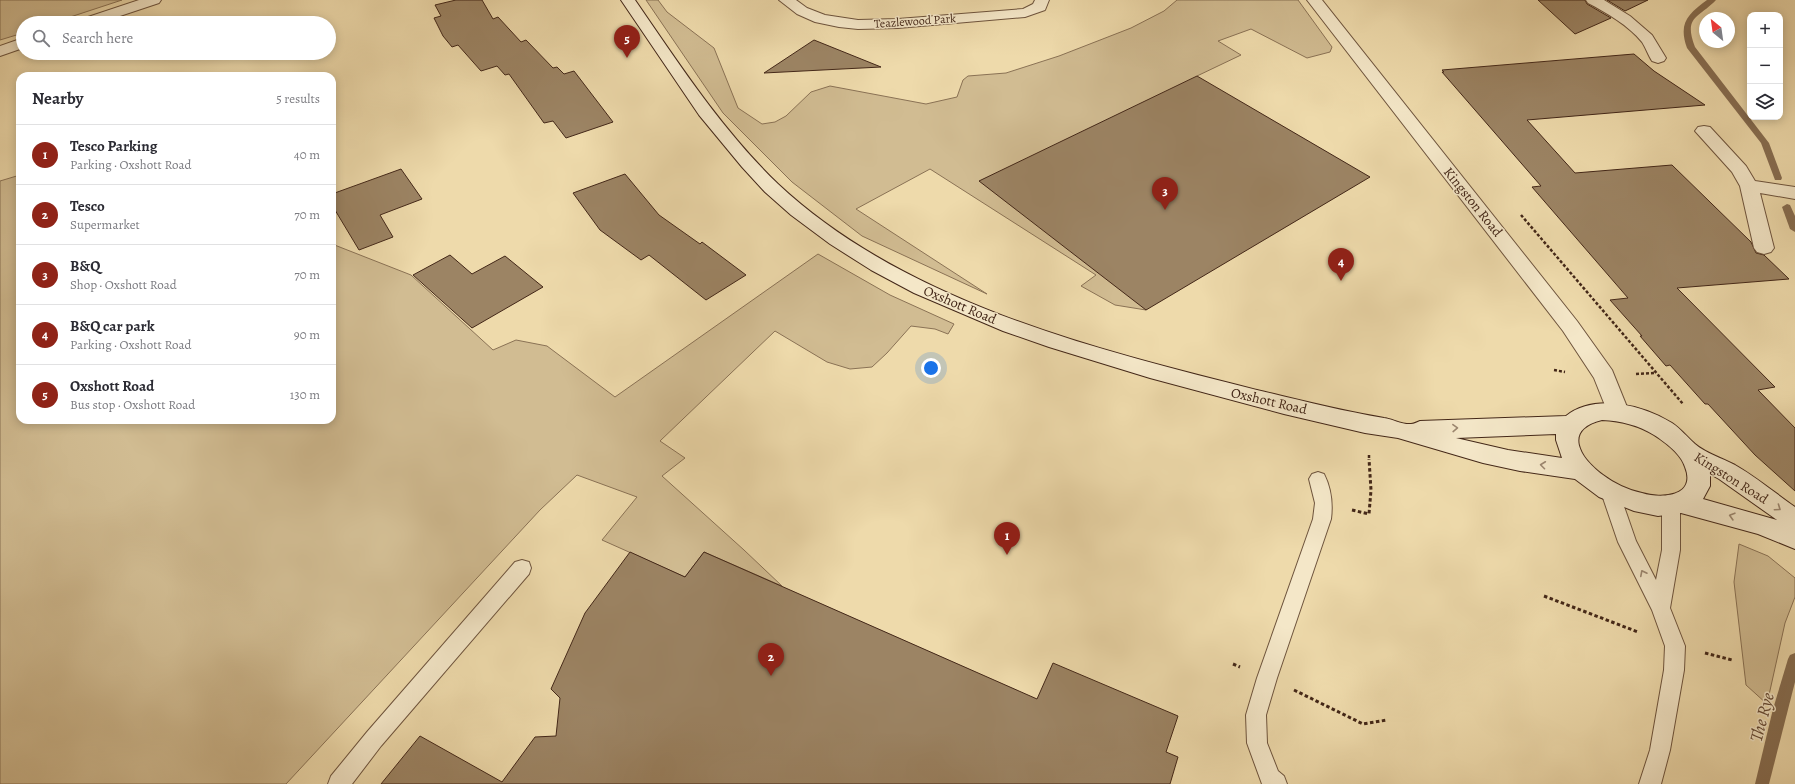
<!DOCTYPE html>
<html lang="en">
<head>
<meta charset="utf-8">
<style>
	body { margin:0; font-family:Alegreya,serif; background:#f2f2f3; color:#2b2b33 }
	.controls { position:absolute; right:12px; top:12px; display:grid; overflow:hidden; border-radius:8px; box-shadow:0 2px 10px #0003 }
	.controls button { width:36px; height:36px; display:grid; place-items:center; padding:0; border:0; border-bottom:1px solid #e1e1e2; background:#fff; color:#2b2b33; font:20px sans-serif }
	.compass { position:absolute; left:1699px; top:12px; width:36px; height:36px; border-radius:50%; background:#fff; box-shadow:0 2px 10px #0003; rotate:331deg }
	.you { position:absolute; left:931px; top:368px; width:14px; height:14px; margin:-10px; border:3px solid #fff; border-radius:50%; background:#1a73e8; box-shadow:0 0 0 6px #1a73e833 }
	.badge { display:grid; place-items:center; width:26px; height:26px; border-radius:50%; background:#8f2418; color:#fff; font-size:13px; font-weight:700 }
	.pin { position:absolute; translate:-50% -33px; filter:drop-shadow(0 1px 2px #0008) }
	.pin::after { content:''; position:absolute; top:21px; width:14px; height:12px; background:inherit; clip-path:polygon(0 0,100% 0,50% 100%) }
	.list { margin:0; padding:0; list-style:none }
	h2 { display:flex; justify-content:space-between; align-items:center; height:52px; margin:0; padding:0 16px; font-size:17px }
	h2 small { font-size:13px; font-weight:400; color:#7c7c81 }
	.list li { display:grid; grid-template-columns:26px 1fr auto; gap:12px; align-items:center; box-sizing:border-box; height:60px; padding:0 16px; border-top:1px solid #e1e1e2 }
	.list b { display:block; font-size:15px; white-space:nowrap }
	.list p { margin:0; font-size:13px; white-space:nowrap; color:#7c7c81 }
	.list em { font-size:13px; font-style:normal; color:#7c7c81 }
	.icon { flex:none; width:22px; height:22px; fill:none; stroke:currentColor; stroke-width:2; stroke-linecap:round; stroke-linejoin:round }
	.map { position:relative; flex:none; width:1795px; height:784px; overflow:hidden }
	.search { position:absolute; background:#fff; box-shadow:0 2px 10px #0003; left:16px; top:16px; width:320px; height:44px; display:flex; align-items:center; gap:10px; box-sizing:border-box; padding:0 14px; border-radius:22px; color:#7c7c81; font-size:15px }
	.panel { position:absolute; background:#fff; box-shadow:0 2px 10px #0003; left:16px; top:72px; width:320px; height:352px; border-radius:12px }
	.map>svg:first-child { display:block }
</style>
</head>
<body>
<div class="map">
<svg width="1795" height="784" viewBox="0 0 1795 784">
	<rect width="100%" height="100%" fill="#eedaab"/>
	<filter id="stains"><feTurbulence type="fractalNoise" baseFrequency=".005" numOctaves="4"/><feColorMatrix values="0 0 0 0 .2 0 0 0 0 .09 0 0 0 0 .02 0 0 0 .5 -.17"/></filter>
	<radialGradient id="worn" r=".72"><stop offset=".6" stop-color="#630" stop-opacity="0"/><stop offset="1" stop-color="#630" stop-opacity=".3"/></radialGradient>
	<g fill="#d1bc92" stroke="#8a7255">
		<path d="M0 0H122L52 23H23V33L0 40Z"/>
		<path d="M646 0H658L667 12 714 48 738 108 762 124 775 122 786 116 811 92 830 86 926 104 957 97 963 80 968 76 1006 73 1059 56 1131 28 1164 11 1177 0H1298L1332 47 1330 52 1307 58 1251 29 1218 41 1241 55 1197 76 1146 310 1115 305 1081 286 1096 275 930 169 856 209 987 294 862 236 792 182 723 113Z"/>
		<path d="M20 175V420H332V244L411 275 493 350 516 340 547 346 615 397 818 254 890 295 954 324 948 334 935 329 911 326 887 353 872 367 850 369 827 362 775 331 660 441 685 458 662 476 744 550 782 586 704 552 685 577 602 540 637 497 577 475 540 510 286 784H0V181Z"/>
		<path d="M1739 544 1768 556 1795 578V597L1785 623 1767 704 1746 685 1734 582Z"/>
	</g>
	<g fill="none" stroke-linecap="round" stroke-linejoin="round">
		<g fill="#876e52" fill-rule="evenodd">
			<path d="M1707 0H1716C1699 18 1683 16 1695 47L1769 143 1782 178 1781 180H1775L1761 143 1687 48C1678 23 1688 14 1707 0Z"/>
			<path d="M1787 204 1790 205 1795 216V232L1790 229 1782 207Z"/>
			<path d="M1795 653V682L1769 784H1755L1773 709 1788 659 1790 655Z"/>
		</g>
	</g>
	<g fill="#9c8464" stroke="#432718">
		<path d="M456 0H482L493 19 498 17 521 42 526 40 553 68 557 67 564 74 574 71 613 122 566 138 553 121 544 123 509 74 505 75 497 66 481 71 458 45 452 47 443 36 434 18 441 16 435 5Z"/>
		<path d="M1538 0H1585L1587 4 1611 18 1575 34Z"/>
		<path d="M1607 0H1648L1625 11Z"/>
		<path d="M814 40 881 67 764 73Z"/>
		<path d="M1634 54 1654 71 1705 105 1527 120 1575 173 1672 165 1751 242 1756 253 1764 255 1789 279 1677 288 1775 387 1758 390 1795 428V491L1755 455 1708 404H1705L1670 365 1666 366 1640 336H1642L1610 300 1628 298 1532 187 1541 186 1442 72H1444L1442 70Z"/>
		<path d="M1197 76 1370 177 1146 310 979 181Z"/>
		<path d="M401 169 422 199 380 215 393 237 359 250 332 205V194Z"/>
		<path d="M625 174 659 215 700 244 702 242 746 275 706 300 649 255 641 260 600 230 573 193Z"/>
		<path d="M450 255 472 274 505 256 543 287 472 328 413 275Z"/>
		<path d="M630 552 685 577 704 552 1037 699 1053 663 1178 716 1166 752 1178 757 1170 784H381L420 736 502 782 535 737 556 736 560 698 551 689 585 613Z"/>
	</g>
	<g fill="none" stroke-linecap="round" stroke-linejoin="round">
		<defs>
			<g id="service">
				<path d="M1318 472 1324 474C1331 488 1333 503 1331 519L1277 678 1266 715 1267 743 1278 771 1284 776 1287 784H1262L1247 743 1246 715 1257 678 1313 519 1315 503 1309 479 1312 474Z"/>
				<path d="M1610 485 1616 487 1619 492 1636 541 1656 580 1662 550V506L1665 501 1671 499 1677 501 1680 506V550L1670 608 1685 646 1684 670 1670 750 1661 784H1639L1650 750 1664 670 1665 646 1652 610 1618 542 1601 492 1604 487Z"/>
				<path d="M522 560 529 562 531 568 529 574 381 746 352 784H328L331 776 367 732 515 562Z"/>
			</g>
			<g id="minor">
				<path d="M139 0H161L159 3 99 23H77L79 20Z"/>
				<path d="M779 0H796L807 8 825 15 858 20 898 19 1023 9 1033 4 1035 0H1049L1045 10 1025 17 898 28 858 29 839 27 815 22 797 14Z"/>
				<path d="M1307 0H1322L1577 321 1612 370 1629 412 1626 418 1618 421 1610 418 1594 378 1563 331Z"/>
				<path d="M1586 0H1604L1630 16 1652 35 1666 58 1664 61 1658 63 1652 61C1648 55 1646 48 1642 42 1628 25 1607 13 1588 3Z"/>
				<path d="M23 38V48L0 56V46Z"/>
				<path d="M1704 126 1710 127 1746 166 1755 181 1795 187V199L1760 193 1774 248 1771 252 1764 254 1757 252 1754 248 1740 186 1732 172 1695 131 1698 127Z"/>
			</g>
			<path id="secondary" d="M621 0H635C679 64 722 130 778 184 904 302 1093 349 1257 390 1299 400 1341 411 1384 418 1392 419 1403 425 1411 424 1414 424 1417 422 1420 421L1566 416C1595 393 1643 405 1672 423 1681 429 1687 437 1695 444 1705 453 1722 458 1735 465 1756 477 1775 493 1795 507V549L1758 534 1681 513 1658 516 1634 511 1599 497 1575 479 1520 471 1483 463 1398 438 1365 433 1284 414 1150 378 1049 347 1003 331 914 293 871 270 830 244 791 215 765 192 742 167 699 115ZM1602 420C1621 421 1638 425 1654 435 1665 442 1681 454 1685 467 1697 497 1661 499 1642 493 1628 490 1615 484 1603 475 1580 458 1562 430 1602 420ZM1556 434V440L1562 458 1508 450 1456 438ZM1710 474 1719 479 1777 520 1703 499 1710 486Z"/>
		</defs>
		<use href="#service" stroke="#6e543d" stroke-width="2"/>
		<use href="#minor" stroke="#6e543d" stroke-width="2"/>
		<use href="#secondary" stroke="#432718" stroke-width="2"/>
		<g stroke="#432718" stroke-width="2.5" stroke-dasharray="3 2" stroke-linecap="butt">
			<path d="M1521 215 1683 404"/>
			<path d="M1554 370 1565 372"/>
			<path d="M1636 374 1655 373"/>
			<path d="M1369 455V460"/>
		</g>
		<g stroke="#432718" stroke-width="3" stroke-dasharray="3.5 2.5" stroke-linecap="butt">
			<path d="M1352 510 1369 514 1371 490 1369 459"/>
			<path d="M1544 596 1638 632"/>
			<path d="M1705 653 1732 660"/>
			<path d="M1233 664 1240 667"/>
			<path d="M1294 690 1363 724 1387 720"/>
		</g>
		<use href="#service" fill="#f4e7c8" fill-rule="evenodd"/>
		<use href="#minor" fill="#f4e7c8" fill-rule="evenodd"/>
		<use href="#secondary" fill="#f4e7c8" fill-rule="evenodd"/>
	</g>
	<defs><path id="oneway-chevron" d="M-2-3.5L2.5 0L-2 3.5" fill="none" stroke-width="1.6" stroke-linecap="round" stroke-linejoin="round"/></defs>
	<g stroke="#9c8770">
		<use href="#oneway-chevron" transform="translate(1455 428) rotate(-2)"/>
		<use href="#oneway-chevron" transform="translate(1543 465) rotate(-173)"/>
		<use href="#oneway-chevron" transform="translate(1778 508) rotate(35)"/>
		<use href="#oneway-chevron" transform="translate(1732 516) rotate(-164)"/>
		<use href="#oneway-chevron" transform="translate(1643 573) rotate(-117)"/>
	</g>
	<g text-anchor="middle" dominant-baseline="central" stroke-width="3" stroke-linejoin="round" paint-order="stroke">
		<g font-size="12" fill="#432718" stroke="#f4e7c8">
			<text transform="translate(915 21) rotate(-4)">Teazlewood Park</text>
		</g>
		<g font-size="14" fill="#432718" stroke="#f4e7c8">
			<text transform="translate(1473 202) rotate(51)">Kingston Road</text>
			<text transform="translate(960 305) rotate(23)">Oxshott Road</text>
			<text transform="translate(1269 401) rotate(13)">Oxshott Road</text>
			<text transform="translate(1731 478) rotate(32)">Kingston Road</text>
		</g>
		<g font-size="18" font-style="italic" fill="#654a35" stroke="#f4e7c8">
			<text transform="translate(1762 717) rotate(-75)">The Rye</text>
		</g>
	</g>
	<rect width="100%" height="100%" filter="url(#stains)"/>
	<rect width="100%" height="100%" fill="url(#worn)"/>
</svg>
<div class="controls">
<button>+</button>
<button>−</button>
<button><svg class="icon" aria-label="layers" viewBox="0 0 24 24"><path d="M12 4l9 5-9 5-9-5zM3 14l9 5 9-5"/></svg></button>
</div>
<svg class="compass" viewBox="-18 -18 36 36"><path d="M0-13l5 13h-10z" fill="#e53935"/><path d="M0 13l5-13h-10z" fill="#7c7c81"/></svg>
<div class="you"></div>
<div class="pin badge" style="left:1007px;top:555px">1</div>
<div class="pin badge" style="left:771px;top:676px">2</div>
<div class="pin badge" style="left:1165px;top:210px">3</div>
<div class="pin badge" style="left:1341px;top:281px">4</div>
<div class="pin badge" style="left:627px;top:58px">5</div>
<div class="search"><svg class="icon" aria-label="search" viewBox="0 0 24 24"><circle cx="10" cy="10" r="6"/><path d="M15 15l6 6"/></svg>Search here</div>
<section class="panel">
<h2>Nearby<small>5 results</small></h2>
<ul class="list">
<li><span class="badge">1</span><div><b>Tesco Parking</b><p>Parking · Oxshott Road</p></div><em>40 m</em></li>
<li><span class="badge">2</span><div><b>Tesco</b><p>Supermarket</p></div><em>70 m</em></li>
<li><span class="badge">3</span><div><b>B&amp;Q</b><p>Shop · Oxshott Road</p></div><em>70 m</em></li>
<li><span class="badge">4</span><div><b>B&amp;Q car park</b><p>Parking · Oxshott Road</p></div><em>90 m</em></li>
<li><span class="badge">5</span><div><b>Oxshott Road</b><p>Bus stop · Oxshott Road</p></div><em>130 m</em></li>
</ul>
</section>
</div>
</body>
</html>
